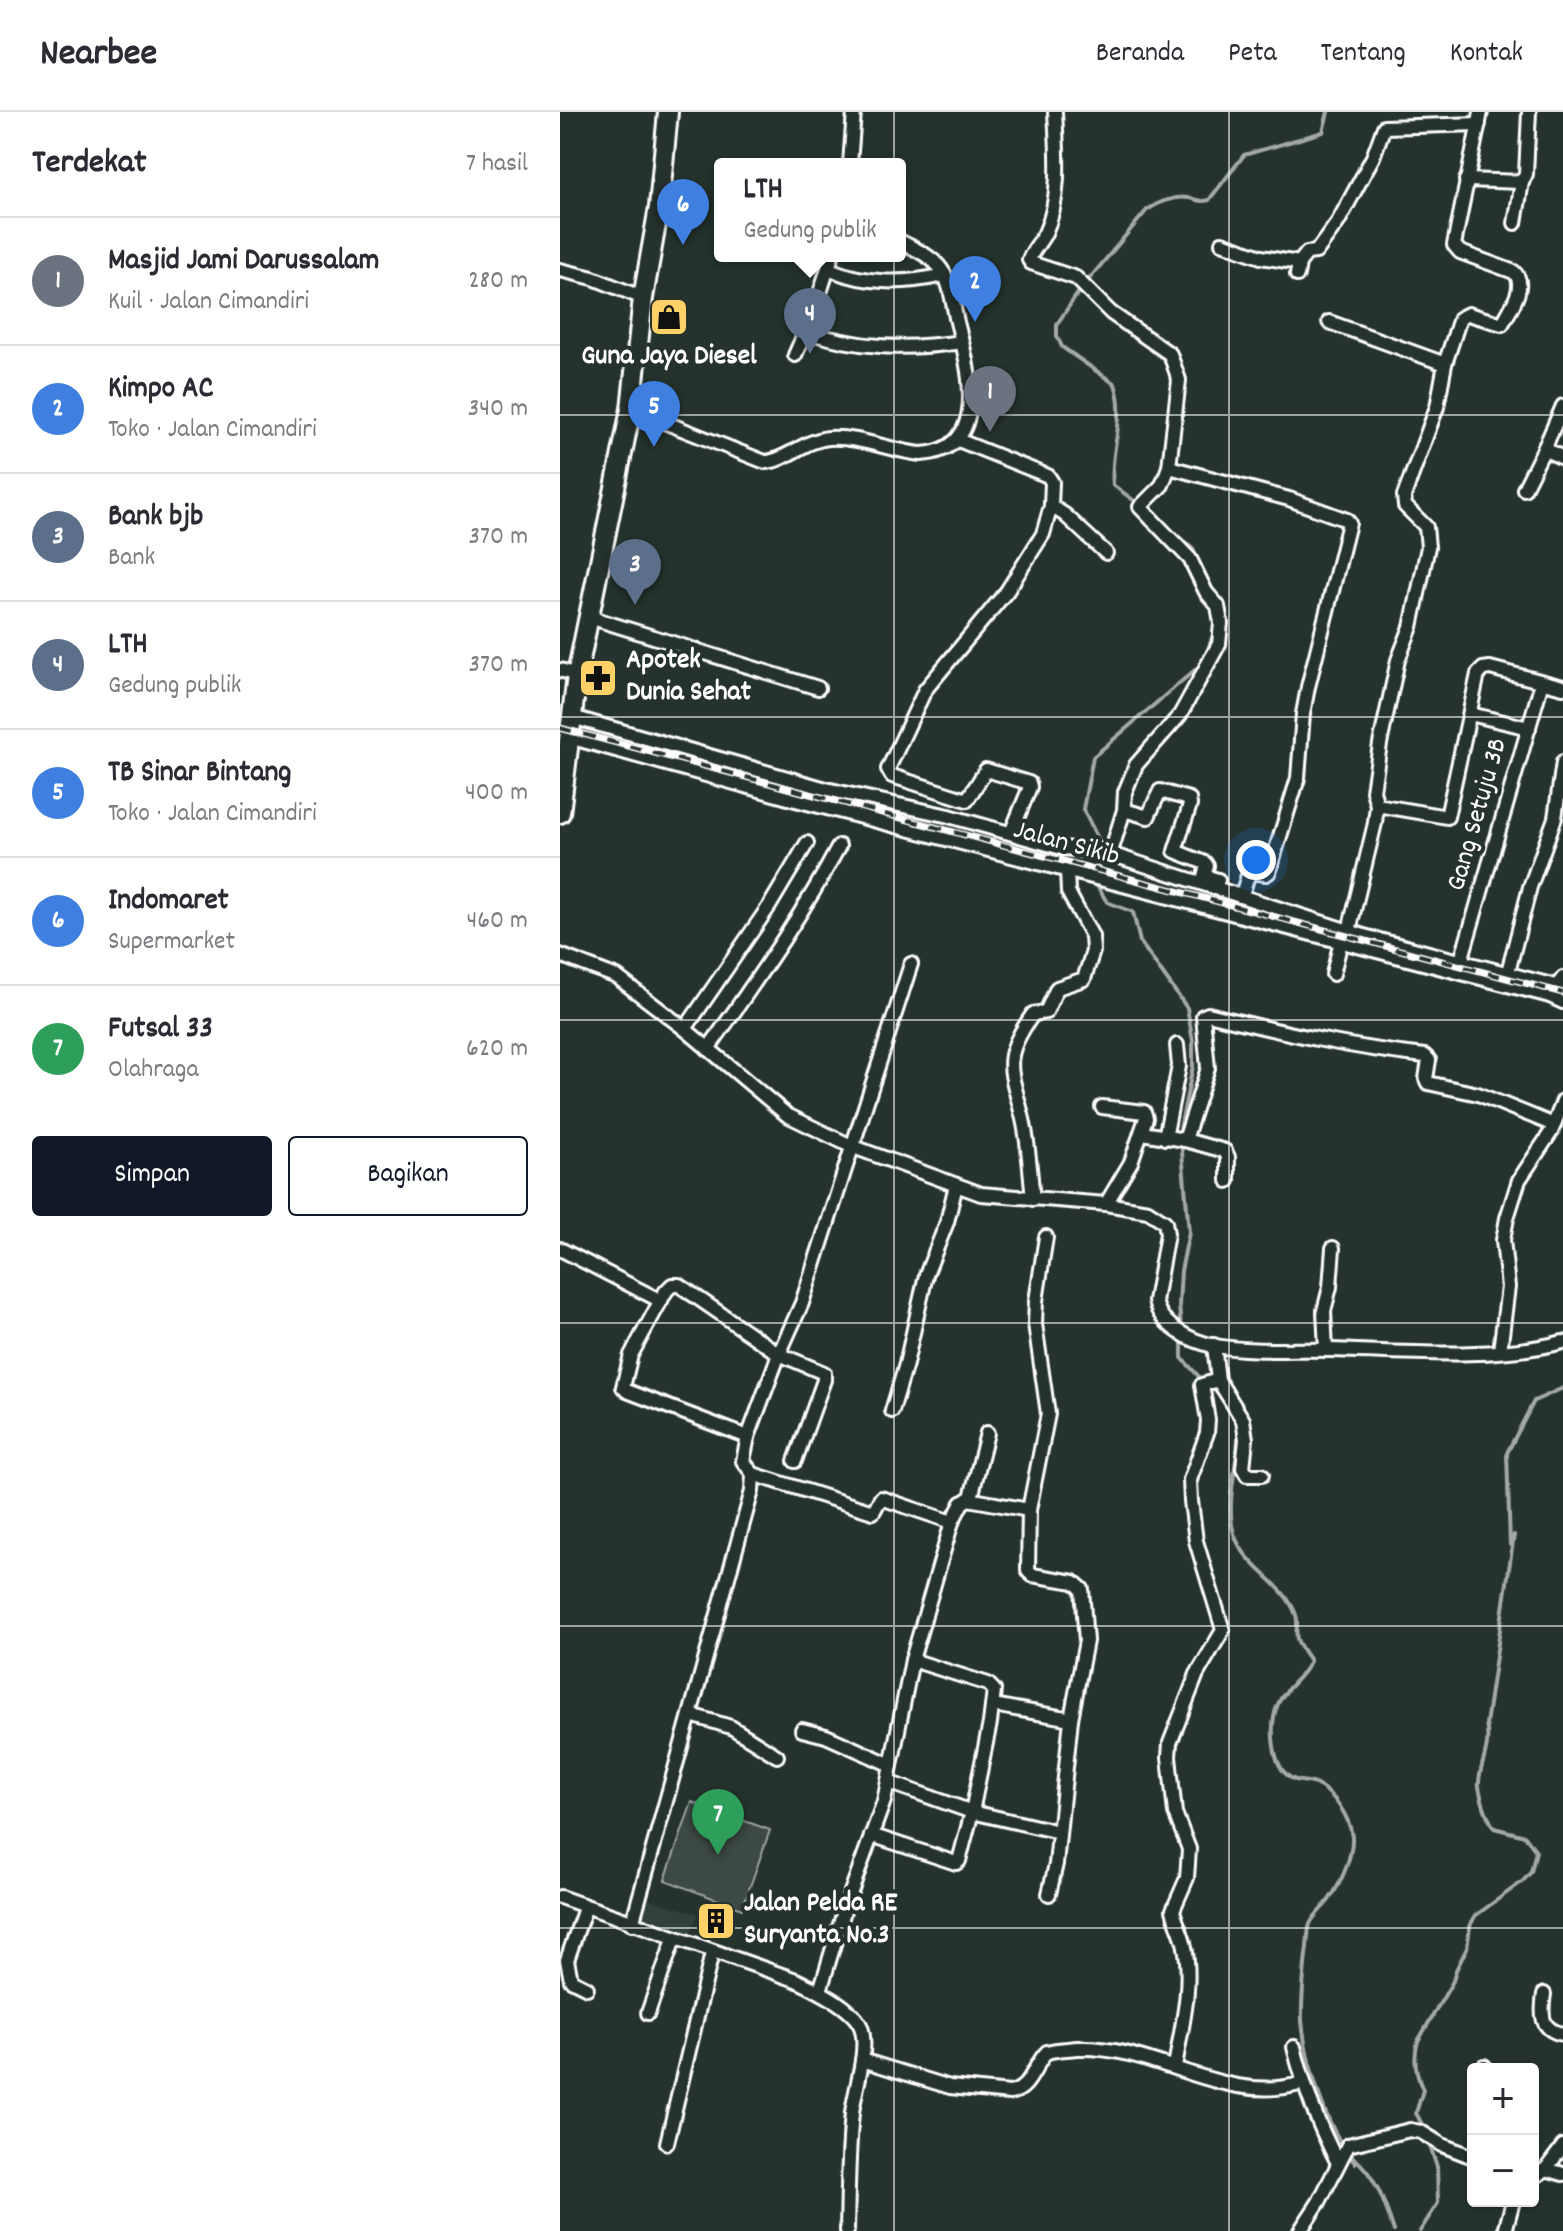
<!DOCTYPE html>
<html lang="id">
<head>
<meta charset="utf-8">
<style>
	body { margin:0; font-family:Dekko,sans-serif; background:#f7f7f7; color:#2b2b33 }
	.controls { position:absolute; right:24px; bottom:24px; display:grid; overflow:hidden; border-radius:8px; box-shadow:0 2px 6px #0004 }
	.controls button { width:72px; height:72px; display:grid; place-items:center; padding:0; border:0; border-bottom:2px solid #e1e1e2; background:#fff; color:#2b2b33; font:40px sans-serif }
	.you { position:absolute; left:696px; top:748px; width:28px; height:28px; margin:-20px; border:6px solid #fff; border-radius:50%; background:#1a73e8; box-shadow:0 0 0 12px #1a73e833 }
	.badge { display:grid; place-items:center; width:52px; height:52px; border-radius:50%; background:#111827; color:#fff; font-size:26px; font-weight:700 }
	.pin { position:absolute; translate:-50% -66px; filter:drop-shadow(0 2px 4px #0008) }
	.pin::after { content:''; position:absolute; top:42px; width:28px; height:24px; background:inherit; clip-path:polygon(0 0,100% 0,50% 100%) }
	.popup { position:absolute; left:154px; top:46px; width:192px; height:104px; box-sizing:border-box; display:grid; place-content:center; border-radius:8px; background:#fff; filter:drop-shadow(0 2px 6px #0005); font-size:26px; white-space:nowrap; color:#7c7c81 }
	.popup b { font-size:30px; color:#2b2b33 }
	.popup::after { content:''; position:absolute; left:50%; top:100%; margin-left:-16px; border:16px solid transparent; border-top-color:#fff }
	.list { margin:0; padding:0; list-style:none }
	h2 { display:flex; justify-content:space-between; align-items:center; height:104px; margin:0; padding:0 32px; font-size:34px }
	h2 small { font-size:26px; font-weight:400; color:#7c7c81 }
	.list li { display:grid; grid-template-columns:52px 1fr auto; gap:24px; align-items:center; box-sizing:border-box; height:128px; padding:0 32px; border-top:2px solid #e1e1e2 }
	.list b { display:block; font-size:30px; white-space:nowrap }
	.list p { margin:0; font-size:26px; white-space:nowrap; color:#7c7c81 }
	.list em { font-size:26px; font-style:normal; color:#7c7c81 }
	.actions { display:flex; gap:16px; padding:24px 32px }
	.actions a { flex:1; padding:18px 0; border:2px solid #111827; border-radius:8px; text-align:center; font-size:28px; color:#111827 }
	.actions .main { background:#111827; color:#fff }
	.map { position:relative; flex:none; width:1003px; height:2119px; overflow:hidden }
	header { display:flex; align-items:center; gap:48px; box-sizing:border-box; height:112px; padding:0 40px; background:#fff; border-bottom:2px solid #e1e1e2 }
	header strong { font-size:38px }
	nav { display:flex; gap:44px; margin-inline-start:auto; font-size:28px }
	main { display:flex }
	aside { flex:1; background:#fff }
	.map>svg:first-child { display:block }
</style>
</head>
<body>
<header>
<strong>Nearbee</strong>
<nav><a>Beranda</a><a>Peta</a><a>Tentang</a><a>Kontak</a></nav>
</header>
<main>
<aside>
<h2>Terdekat<small>7 hasil</small></h2>
<ul class="list">
<li><span class="badge" style="background:#6b7280">1</span><div><b>Masjid Jami Darussalam</b><p>Kuil · Jalan Cimandiri</p></div><em>280 m</em></li>
<li><span class="badge" style="background:#3f7fe0">2</span><div><b>Kimpo AC</b><p>Toko · Jalan Cimandiri</p></div><em>340 m</em></li>
<li><span class="badge" style="background:#5c6f8a">3</span><div><b>Bank bjb</b><p>Bank</p></div><em>370 m</em></li>
<li><span class="badge" style="background:#5c6f8a">4</span><div><b>LTH</b><p>Gedung publik</p></div><em>370 m</em></li>
<li><span class="badge" style="background:#3f7fe0">5</span><div><b>TB Sinar Bintang</b><p>Toko · Jalan Cimandiri</p></div><em>400 m</em></li>
<li><span class="badge" style="background:#3f7fe0">6</span><div><b>Indomaret</b><p>Supermarket</p></div><em>460 m</em></li>
<li><span class="badge" style="background:#2e9e5b">7</span><div><b>Futsal 33</b><p>Olahraga</p></div><em>620 m</em></li>
</ul>
<div class="actions"><a class="main">Simpan</a><a>Bagikan</a></div>
</aside>
<div class="map">
<svg width="1003" height="2119" viewBox="0 0 1003 2119">
	<rect width="100%" height="100%" fill="#26332d"/>
	<filter id="ink" filterUnits="userSpaceOnUse"><feTurbulence type="fractalNoise" baseFrequency=".0125" numOctaves="2"/><feDisplacementMap in="SourceGraphic" scale="16" xChannelSelector="R" yChannelSelector="G"/><feConvolveMatrix kernelMatrix="1 2 1 2 8 2 1 2 1" color-interpolation-filters="sRGB"/></filter>
	<g filter="url(#ink)">
		<path fill="#333f3a" d="M89 1787 138 1802 130 1823 82 1807Z"/>
		<path fill="#3e4944" stroke="#9ea4a2" stroke-width="2" d="M132 1690 210 1718 182 1797 105 1768Z"/>
		<g fill="none" stroke-linecap="round" stroke-linejoin="round">
			<g stroke="#a4a9a7" stroke-width="4">
				<path d="M580 393 553 373C549 338 567 306 555 272L502 235 497 224V212L520 178 587 98C598 91 614 84 628 86 637 87 639 91 649 88L684 43 763 20 768 0"/>
				<path d="M603 411 633 437 640 455"/>
				<path d="M621 1216 619 1193 621 1159 629 1120 620 1017 633 954V929L627 896 580 830 573 800 547 790 537 774 540 731 523 697 533 645 643 551 656 515"/>
				<path d="M622 1225V1246L642 1268"/>
				<path d="M652 1274 667 1292"/>
				<path d="M678 1313C680 1346 667 1380 672 1413 678 1453 723 1467 736 1503 739 1510 735 1520 737 1527 739 1534 746 1542 750 1549 743 1566 725 1575 718 1592 709 1612 711 1654 731 1666 738 1670 747 1669 755 1672 774 1680 790 1706 792 1725 793 1745 780 1773 769 1788 763 1796 754 1803 750 1812 747 1821 748 1833 746 1842 744 1865 741 1887 742 1909 746 1953 767 2018 795 2051L793 2045C816 2063 825 2092 834 2119"/>
				<path d="M864 2016 856 2001 863 1978C856 1963 853 1945 858 1929L893 1869 896 1858 907 1836 910 1814 915 1804 963 1769 971 1760 976 1739 965 1724 934 1716C927 1705 921 1688 919 1675 917 1657 932 1638 926 1612L954 1423 950 1433 947 1341 974 1289 1003 1276"/>
				<path d="M860 2119 878 2091 877 2055 868 2028"/>
			</g>
			<defs>
				<g id="street">
					<path d="M495 0C497 38 502 85 485 121 480 131 472 138 469 148L471 151 516 166 551 201 610 242 619 268 609 355 729 387 787 408 789 411 748 575 743 602 738 666 709 760 706 762 689 760 682 783"/>
					<path d="M290 52 294 0"/>
					<path d="M906 68 962 70 966 62 969 0"/>
					<path d="M955 111 962 70"/>
					<path d="M662 131 701 145 739 151"/>
					<path d="M269 157C308 173 344 172 385 163"/>
					<path d="M0 158 33 166 83 186"/>
					<path d="M737 163 739 151 747 141 756 140 778 110 813 45 824 15 919 12"/>
					<path d="M769 210 885 252"/>
					<path d="M245 219C299 237 346 238 402 230"/>
					<path d="M235 243 252 205 272 144"/>
					<path d="M71 297 205 350C224 350 244 328 269 326 299 324 331 339 361 342 431 338 409 256 397 210 393 194 391 171 381 157 372 144 354 137 340 129"/>
					<path d="M398 328 488 364 492 370 491 394 505 403 546 441"/>
					<path d="M984 337 1003 294"/>
					<path d="M964 377 984 337 1003 346"/>
					<path d="M29 505 258 576"/>
					<path d="M0 558 17 563"/>
					<path d="M910 602 969 616"/>
					<path d="M12 605 266 677 389 704 502 736 541 739 804 824 1003 876"/>
					<path d="M9 625 232 687 990 884"/>
					<path d="M817 693 887 705 918 562 923 557 930 556 1003 575"/>
					<path d="M564 698 588 705 600 679 629 687 630 693 615 739 645 751 647 754 644 764 658 768"/>
					<path d="M451 721 470 675 469 671 426 658 407 688 332 664 328 657 365 578 447 479 483 422 491 394"/>
					<path d="M550 743 564 698 565 680 576 653 620 603 659 532 661 511 658 494 646 480 630 447 580 395 602 373 609 355"/>
					<path d="M789 819 815 711 817 693 813 679 820 632 838 548 851 515 868 435 866 415 845 394 844 384 877 295 885 252 900 206 908 202 942 212C950 198 968 173 954 160L900 140 894 133 921 0"/>
					<path d="M0 843 57 865 125 917 227 1003 291 1034 421 1082 546 1092 588 1099 605 1110 607 1122 595 1189C600 1214 632 1230 655 1234 694 1240 733 1237 771 1238 842 1240 936 1248 1003 1230"/>
					<path d="M901 849 982 570"/>
					<path d="M948 860 970 775 995 706 1003 650"/>
					<path d="M773 862 781 829"/>
					<path d="M1003 866 990 884 1003 890"/>
					<path d="M125 917 210 793 247 731"/>
					<path d="M148 937C194 871 241 806 279 734"/>
					<path d="M542 995 584 1000 586 1006 571 1050 546 1092"/>
					<path d="M582 1021 625 1028 665 1039 668 1045V1069"/>
					<path d="M605 1026 619 954 617 933"/>
					<path d="M625 1028 648 956 643 904 648 902C720 920 791 936 865 944L869 948 866 967 868 971 918 982 994 1013"/>
					<path d="M473 1087C470 1060 469 1033 463 1007 451 957 440 948 473 902L486 900 497 876 524 867 533 839 532 824 508 780 507 758"/>
					<path d="M486 1125 476 1189 475 1212 488 1302 469 1398 468 1459 472 1463 514 1470 522 1477 526 1529 511 1607"/>
					<path d="M0 1137 101 1189"/>
					<path d="M654 1233 658 1268 683 1308 686 1327 683 1356 687 1363H702"/>
					<path d="M766 1238 764 1199 770 1175 773 1136"/>
					<path d="M940 1239 948 1175 943 1128 947 1106 959 1068 991 1020 1003 989"/>
					<path d="M332 1299 346 1252 366 1163 387 1110 396 1073"/>
					<path d="M188 1325 67 1279 63 1275 71 1243 106 1179 112 1173H119L219 1242 264 1261V1268L235 1349"/>
					<path d="M193 1362 313 1400 321 1386 392 1410"/>
					<path d="M411 1386 427 1321"/>
					<path d="M433 1593 511 1607 496 1752 489 1782"/>
					<path d="M131 1603 171 1615 217 1644"/>
					<path d="M242 1618 266 1624 331 1653"/>
					<path d="M328 1670 412 1700 499 1720"/>
					<path d="M311 1723 396 1751 399 1749 412 1700 430 1611 434 1578 428 1572 352 1548"/>
					<path d="M0 1785 236 1868C255 1877 293 1895 301 1915 309 1937 295 1977 292 2001 288 2040 288 2080 287 2119"/>
					<path d="M25 1796 7 1848 11 1868 27 1876"/>
					<path d="M72 1812 192 1379 193 1362 183 1349 188 1325 219 1242 242 1191 351 852"/>
					<path d="M260 1879 284 1799 324 1689 352 1548 392 1410 402 1391 408 1387 469 1398"/>
					<path d="M984 1882C981 1902 980 1918 1003 1922"/>
					<path d="M88 1901 114 1827"/>
					<path d="M734 1935C744 1976 758 2013 778 2051"/>
					<path d="M302 1948 390 1975 450 1981C471 1977 473 1954 487 1940 496 1937 508 1937 518 1936 595 1933 665 1995 743 1971"/>
					<path d="M924 1954 926 1957"/>
					<path d="M615 1955C621 1917 633 1874 625 1835 623 1822 616 1811 613 1798L627 1766 629 1737 615 1701 609 1645 610 1631 637 1562 663 1518 636 1429 631 1389 630 1368 647 1321 648 1308 642 1273 658 1268"/>
					<path d="M107 2031 152 1841"/>
					<path d="M986 2057 1003 2062"/>
					<path d="M973 2066 986 2057 1003 2034"/>
					<path d="M740 2119 759 2090 788 2033 850 2018 861 2020 882 2033 913 2045"/>
					<path d="M945 2119 953 2089"/>
				</g>
				<path id="secondary" d="M0 701 17 563 71 297 83 186 99 95 108 0"/>
			</defs>
			<use href="#street" stroke="#fff" stroke-width="18"/>
			<use href="#secondary" stroke="#fff" stroke-width="24"/>
			<use href="#street" stroke="#26332d" stroke-width="12"/>
			<use href="#secondary" stroke="#26332d" stroke-width="18"/>
			<defs>
				<path id="rail" d="M0 616 1003 881"/>
			</defs>
			<use href="#rail" stroke="#fff" stroke-width="7"/>
			<use href="#rail" stroke="#26332d" stroke-width="4" stroke-dasharray="12" stroke-linecap="butt"/>
		</g>
	</g>
	<path fill="none" stroke="#fff" stroke-width="2" stroke-opacity="0.55" d="M334 0V2119M669 0V2119M0 303H1003M0 605H1003M0 908H1003M0 1211H1003M0 1514H1003M0 1816H1003"/>
	<defs>
		<symbol id="shop-square" viewBox="-11 -11 22 22"><rect x="-9" y="-9" width="18" height="18" rx="4" fill="#ffd166" stroke="#26332d"/><path d="M-5-2.5h2.3a2.7 3.5 0 0 1 5.4 0H5L5.5 6h-11ZM-1.5-2.5h3a1.5 2.3 0 0 0-3 0Z" fill="#111"/></symbol>
		<symbol id="pharmacy-square" viewBox="-11 -11 22 22"><rect x="-9" y="-9" width="18" height="18" rx="4" fill="#ffd166" stroke="#26332d"/><path d="M-2-6h4v4h4v4h-4v4h-4v-4h-4v-4h4Z" fill="#111"/></symbol>
		<symbol id="building-square" viewBox="-11 -11 22 22"><rect x="-9" y="-9" width="18" height="18" rx="4" fill="#ffd166" stroke="#26332d"/><path d="M-4-6H4V6H1V3H-1V6H-4ZM-2.5-4.3h1.7v1.8h-1.7ZM.8-4.3h1.7v1.8H.8ZM-2.5-1h1.7V.8h-1.7ZM.8-1h1.7V.8H.8Z" fill="#111"/></symbol>
	</defs>
	<g fill-rule="evenodd">
		<use href="#shop-square" x="87" y="183" width="44" height="44"/>
		<use href="#pharmacy-square" x="16" y="544" width="44" height="44"/>
		<use href="#building-square" x="134" y="1787" width="44" height="44"/>
	</g>
	<g text-anchor="middle" dominant-baseline="central" stroke-width="8" stroke-linejoin="round" paint-order="stroke">
		<g font-size="28" font-weight="bold" fill="#fff" stroke="#26332d" text-anchor="start">
			<text x="109" y="246" text-anchor="middle">Guna Jaya Diesel</text>
			<text x="66" y="550">Apotek<tspan x="66" dy="32">Dunia Sehat</tspan></text>
			<text x="184" y="1793">Jalan Pelda RE<tspan x="184" dy="32">Suryanta No.3</tspan></text>
		</g>
		<g font-size="28" fill="#fff" stroke="#26332d">
			<text transform="translate(919 703) rotate(-74)">Gang Setuju 3B</text>
			<text transform="translate(506 733) rotate(15)">Jalan Sikib</text>
		</g>
	</g>
</svg>
<div class="controls">
<button>+</button>
<button>−</button>
</div>
<div class="you"></div>
<div class="pin badge" style="left:430px;top:320px;background:#6b7280">1</div>
<div class="pin badge" style="left:415px;top:210px;background:#3f7fe0">2</div>
<div class="pin badge" style="left:75px;top:493px;background:#5c6f8a">3</div>
<div class="pin badge" style="left:250px;top:242px;background:#5c6f8a">4</div>
<div class="popup"><b>LTH</b>Gedung publik</div>
<div class="pin badge" style="left:94px;top:335px;background:#3f7fe0">5</div>
<div class="pin badge" style="left:123px;top:133px;background:#3f7fe0">6</div>
<div class="pin badge" style="left:158px;top:1743px;background:#2e9e5b">7</div>
</div>
</main>
</body>
</html>
